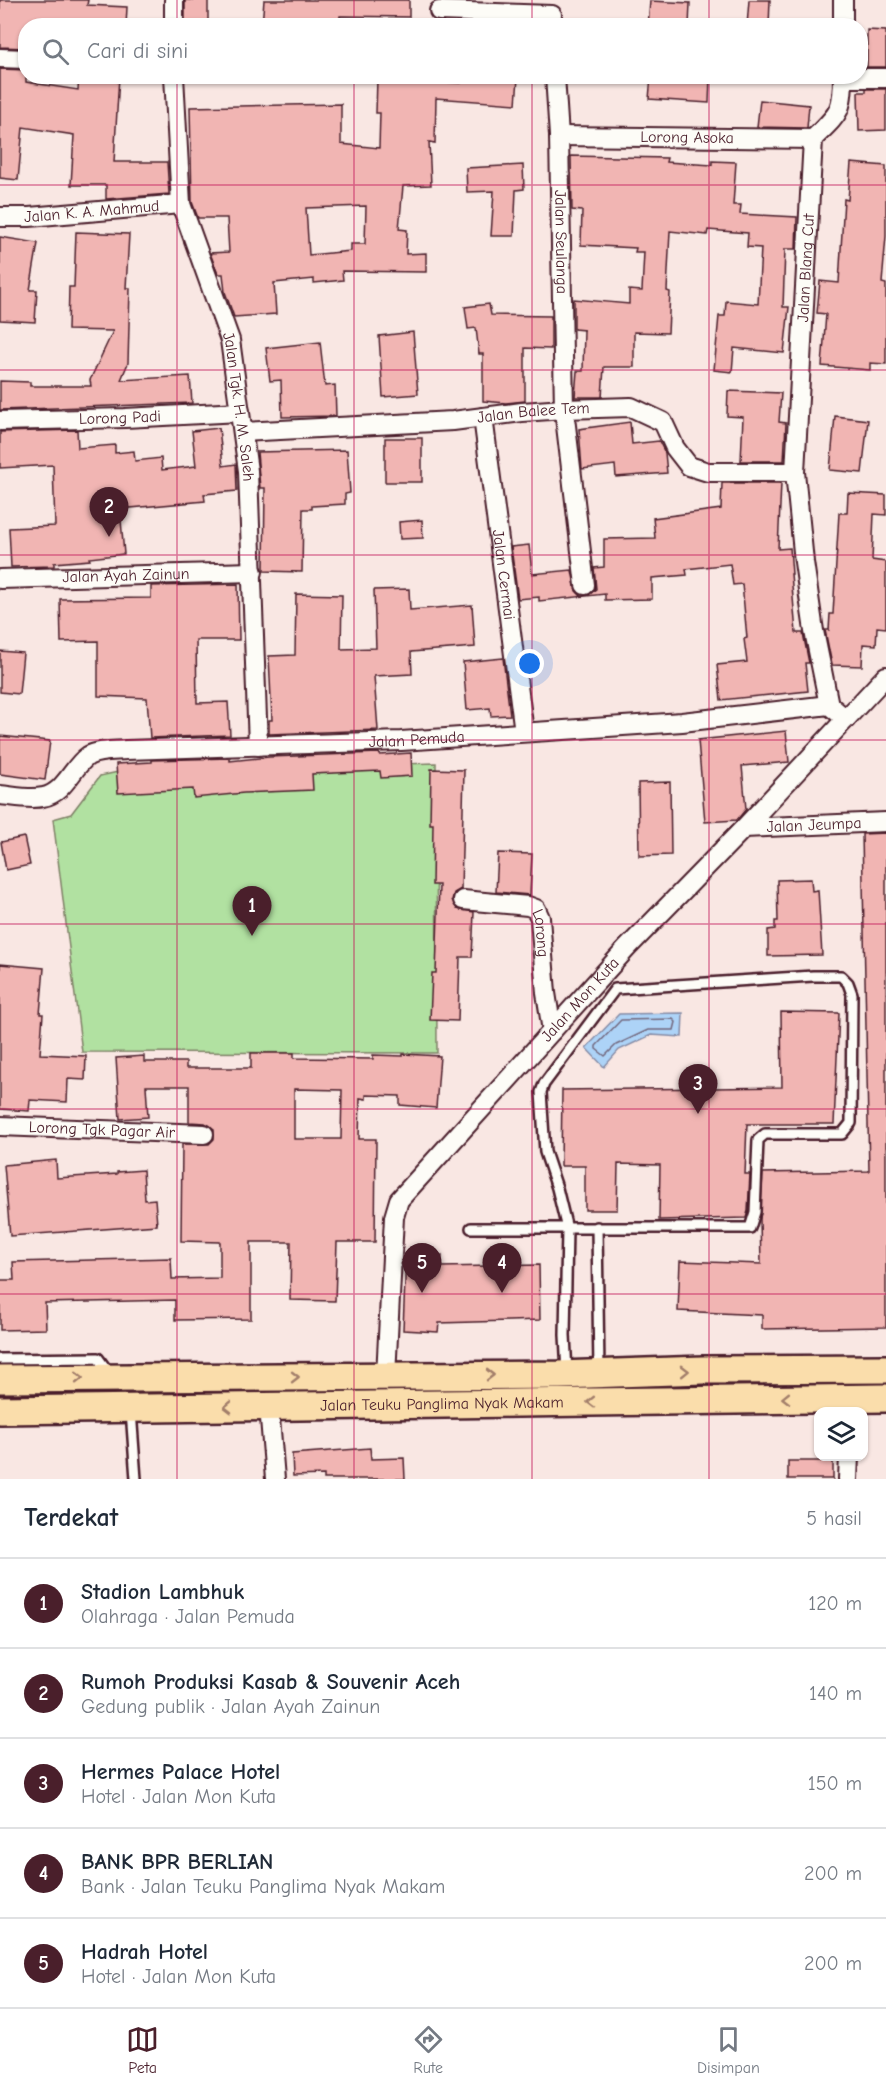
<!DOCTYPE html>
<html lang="id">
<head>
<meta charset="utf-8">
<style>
	body { margin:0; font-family:"Comic Neue",sans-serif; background:#f2f2f3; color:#1f2937 }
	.controls { position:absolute; right:18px; bottom:18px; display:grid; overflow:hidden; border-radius:12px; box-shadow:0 2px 4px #0004 }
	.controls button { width:54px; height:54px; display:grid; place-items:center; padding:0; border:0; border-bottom:2px solid #e0e1e3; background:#fff; color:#1f2937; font:30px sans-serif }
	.you { position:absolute; left:530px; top:664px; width:21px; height:21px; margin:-15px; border:4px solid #fff; border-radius:50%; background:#1a73e8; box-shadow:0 0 0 9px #1a73e833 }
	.badge { display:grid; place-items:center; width:39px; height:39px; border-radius:50%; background:#4a1f2b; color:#fff; font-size:20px; font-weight:700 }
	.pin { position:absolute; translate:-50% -50px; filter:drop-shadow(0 2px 3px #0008) }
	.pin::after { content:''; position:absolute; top:32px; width:21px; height:18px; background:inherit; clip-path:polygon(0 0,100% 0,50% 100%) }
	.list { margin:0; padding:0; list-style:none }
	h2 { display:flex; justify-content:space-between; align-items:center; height:78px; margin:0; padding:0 24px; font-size:26px }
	h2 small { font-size:20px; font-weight:400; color:#747a83 }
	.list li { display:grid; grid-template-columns:39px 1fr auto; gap:18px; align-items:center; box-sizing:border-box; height:90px; padding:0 24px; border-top:2px solid #e0e1e3 }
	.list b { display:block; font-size:22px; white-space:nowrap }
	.list p { margin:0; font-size:20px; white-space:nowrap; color:#747a83 }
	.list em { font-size:20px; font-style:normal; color:#747a83 }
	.icon { flex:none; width:33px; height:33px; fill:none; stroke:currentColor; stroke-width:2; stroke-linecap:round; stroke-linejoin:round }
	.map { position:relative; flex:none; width:886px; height:1479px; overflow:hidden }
	.search { position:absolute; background:#fff; box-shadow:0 2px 4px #0004; left:18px; right:18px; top:18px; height:66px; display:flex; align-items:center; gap:15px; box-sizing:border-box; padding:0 21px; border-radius:24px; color:#747a83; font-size:22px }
	.sheet { height:528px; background:#fff }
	nav { display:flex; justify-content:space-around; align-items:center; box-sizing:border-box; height:84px; border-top:2px solid #e0e1e3; background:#fff; font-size:16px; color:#747a83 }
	nav a { display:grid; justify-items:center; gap:3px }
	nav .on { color:#4a1f2b }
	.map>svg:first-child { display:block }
</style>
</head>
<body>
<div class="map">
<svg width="886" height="1479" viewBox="0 0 886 1479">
	<rect width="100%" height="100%" fill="#f9e7e3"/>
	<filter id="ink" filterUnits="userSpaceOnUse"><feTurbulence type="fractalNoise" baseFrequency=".0167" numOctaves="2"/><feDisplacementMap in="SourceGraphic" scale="12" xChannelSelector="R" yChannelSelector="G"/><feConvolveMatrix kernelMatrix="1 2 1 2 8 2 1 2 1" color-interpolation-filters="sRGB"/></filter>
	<g filter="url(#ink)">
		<path fill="#b1e1a1" stroke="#7e8066" stroke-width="1.5" d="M436 763 437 1053 82 1052 53 819 71 814 100 776 118 772Z"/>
		<path fill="#add3f7" stroke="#858ba5" stroke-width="1.5" d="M683 1013 682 1037 651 1035 619 1050 604 1067 586 1048 619 1014Z"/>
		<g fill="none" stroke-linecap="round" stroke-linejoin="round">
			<path stroke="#72677d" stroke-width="1.5" d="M673 1019 676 1022 674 1030H648L616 1045 605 1056 596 1049V1046L621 1020Z"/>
		</g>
		<g fill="#f1b5b3" stroke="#4a1f2b" stroke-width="1.5" fill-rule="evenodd">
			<path d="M0 0H88L87 5 127 7 126 26H26V48L0 47Z"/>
			<path d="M185 0H208V23L185 24Z"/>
			<path d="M264 0H409V17L340 16 339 26H262Z"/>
			<path d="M749 0H770L769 26H747Z"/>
			<path d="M650 1 690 3 689 26H648Z"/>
			<path d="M867 30 886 31V67H867Z"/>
			<path d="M0 69 26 70V82L78 90 79 76H119L114 162H167L169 194 106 199V185H71L74 135 23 127 18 180 0 178Z"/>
			<path d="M462 76 518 78 516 104 436 98 435 143 429 142 431 185 403 186 399 229 407 230 406 254 426 253V272L342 271 343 280 314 283V279L274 283 276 314 234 317 225 292 223 274H218L210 253 229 252 227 218H198L192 202 190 107 341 104V144L379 148 380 113H376L377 79 461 83ZM366 206 365 244H351V251L309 255 306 208Z"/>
			<path d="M651 76H710L709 103 649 99Z"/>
			<path d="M866 89H886V130L859 131 858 92H866Z"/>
			<path d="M760 100 809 105 807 128 757 127Z"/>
			<path d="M571 156 667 158 666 162 712 165V161L736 162 733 205H741L740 214 797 217 796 249H785L783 307H789L784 353 734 348 732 372 714 370 719 316H725L726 301 758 304 761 248 747 247 748 233 708 230 707 235 670 231 667 291 670 292 668 333 634 332V367H604L602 397H575L577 371H583L584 330 574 329V299L629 304V290L642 291 644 252H635L636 248 581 245 582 211 572 210Z"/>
			<path d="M851 163 886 166V236L882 283 886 284V364L870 363V370L822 366 826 314 817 313 820 281 839 283 844 199 848 200Z"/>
			<path d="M523 165 524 189 516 190 514 236H491L494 191 467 192 466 168Z"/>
			<path d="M76 232 129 234 126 288H130L128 363 121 380 190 376 192 403 0 410V381L30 382V386H91L90 380 113 331 68 330 69 287H74Z"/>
			<path d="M0 237 38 243 30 290H37L35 322 0 320Z"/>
			<path d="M489 304 491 315 551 316V349L525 348V401L506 403 483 401V354H479L476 328 468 329 465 307Z"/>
			<path d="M413 332 418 394 383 397 379 336Z"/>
			<path d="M320 342 325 386 335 385 336 416 282 417 281 380 270 381 266 348Z"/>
			<path d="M728 391 781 393 779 422 786 423 784 461H741L743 417 727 416Z"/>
			<path d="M835 416 868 420 862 473 830 470Z"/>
			<path d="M630 422 632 444 659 441 665 453 667 473 616 477 615 465 582 469 579 429Z"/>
			<path d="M219 428 223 466 236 464 237 491 204 494 205 501 120 509 124 554 89 558 90 560 54 563V566L11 567 9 528 55 526 53 465 0 468V432L77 430 78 448 115 445V453L134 451 135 461 161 458 162 470 196 466 192 431Z"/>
			<rect x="385" y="438" width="37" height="44"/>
			<path d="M347 450 350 493 345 494V504L312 506V509H303L302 572 264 571 265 488H260L257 452Z"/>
			<path d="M722 483H781L778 549 790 548 792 574H791L796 633H803L809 663H805L808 691 721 700 717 665 747 662 744 639 747 638 742 584 733 585 730 564 686 569 687 575 652 578V599L605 600V594L539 601V597L518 599 511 547 529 545 532 574 572 570 576 591 581 596H587L596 589 594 568 604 567V539L655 538 653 518 721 509Z"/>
			<path d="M848 493 886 495V515L874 514 872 560 886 562V628L877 627 876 645 863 644 862 666 832 665 825 630H829L830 614H833L839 513H847Z"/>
			<path d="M422 520 423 538 400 539 399 522Z"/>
			<path d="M238 584 239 640H196L197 703 228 702 230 735 150 738 147 698 98 696V641L61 642 60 599 151 598V586Z"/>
			<path d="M409 589 410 610 472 605 475 647 411 652 412 674 374 676 378 730 269 734V720H272L269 656 295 655 296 594 342 595 341 649 376 648 374 590Z"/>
			<path d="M0 651 23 653 19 694 0 692Z"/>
			<path d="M503 658 510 715 491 716 490 708 467 710 463 662Z"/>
			<path d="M786 731 789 762 742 766 746 809 737 820 705 822 698 740Z"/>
			<path d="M0 736 50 741 45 780 0 774Z"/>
			<path d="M379 753 380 755 411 753 412 776 381 778 380 771 312 774 313 790 244 793 194 798 193 789 118 793 116 764 152 762V760L230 758V761L269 757Z"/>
			<path d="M431 769 464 770 461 889 454 893 452 900 457 909 474 912 472 957H460L458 1021 430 1020 432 973H436L439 885H432L433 824H430Z"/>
			<path d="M670 782 671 855 639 856 638 783Z"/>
			<path d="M886 833V1327L762 1329V1315L678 1311 680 1261 761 1264 760 1220 763 1173 869 1171 862 834Z"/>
			<path d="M24 837 30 865 6 870 1 842Z"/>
			<path d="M498 853 532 854 530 895 496 892Z"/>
			<path d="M811 879 812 891 818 890 822 955 768 956V930L775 929V921H778L777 880Z"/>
			<path d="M0 964 44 968 40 1014H43L40 1054 86 1056 85 1080 68 1079 67 1102 30 1100 29 1111 0 1109Z"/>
			<path d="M781 1012 839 1013 834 1124H747L745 1174H750L748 1211 746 1218 659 1220 660 1165 618 1164 617 1210H585V1166H561L562 1090 782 1087Z"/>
			<path d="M251 1053H294V1058L373 1059V1055L403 1056V1054L440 1056 436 1108 400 1105V1096L366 1095V1099L360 1098 359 1139H376L375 1242H337L335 1301 290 1300 291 1242H251V1319L175 1320V1300L45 1303 46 1329 0 1330V1280H14L13 1262 171 1258 172 1279 220 1278V1242L181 1241 182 1144H209L214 1139V1129L205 1123 189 1122V1086H146L148 1117 120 1119 116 1058 144 1056V1062H186V1068H251ZM294 1089 342 1090 341 1139H294Z"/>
			<path d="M56 1160 57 1178 117 1174V1172L143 1170 145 1200 155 1199 157 1225 10 1236 4 1165Z"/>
			<path d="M406 1255 442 1256 441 1267 539 1265 540 1320 439 1323 438 1332 403 1330Z"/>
			<path d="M370 1448 371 1459 404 1458 405 1479H324V1475L293 1476 292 1454Z"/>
			<rect x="788" y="1461" width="45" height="18"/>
		</g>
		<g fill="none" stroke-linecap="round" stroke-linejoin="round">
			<defs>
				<g id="lane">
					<path d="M597 1227 599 1372"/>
					<path d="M471 1228H750L755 1212 758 1140 765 1134H842L851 1123 852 994 848 983 841 976H813L615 989 544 1084 541 1092 545 1152 557 1188 567 1229 565 1335 567 1373"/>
					<path d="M0 1359 98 1358 109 1373"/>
					<path d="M131 1411 136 1479"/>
				</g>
				<g id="street">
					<path d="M439 11 552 15"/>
					<path d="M174 26V0"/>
					<path d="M843 26V0"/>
					<path d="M0 58 26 59"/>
					<path id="s1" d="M174 76 181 204 230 340 248 471 258 746"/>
					<path id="s2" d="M555 76 559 136 564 409 585 585"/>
					<path d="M843 78H886"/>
					<path id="s3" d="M559 136 813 139"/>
					<path id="s4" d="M0 217H29L181 204"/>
					<path id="s5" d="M483 417 524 732"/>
					<path id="s6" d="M0 421 125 418 240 412"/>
					<path id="s7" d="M243 432 453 421 522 412 564 409 631 407 663 422 675 448 689 466 708 472H795"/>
					<path id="s8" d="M0 579 253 572"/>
					<path id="s9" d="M829 705 814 631 804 562 795 472 813 139C838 114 843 113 843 76"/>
					<path id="s10" d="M0 795C13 796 30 800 43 797 65 793 72 767 88 756 98 750 115 751 126 750L401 741 682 722 829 705 846 719"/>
					<path id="s11" d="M744 828 886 822"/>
					<path id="s12" d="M463 900 528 906 536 909 540 918 546 993 552 1031"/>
					<path id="s13" d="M0 1126 204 1134"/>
					<path id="s14" d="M386 1376 394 1217 399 1200 627 948 744 828 886 676"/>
					<path d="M269 1406 275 1479"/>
					<path d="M848 1479 849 1456"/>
				</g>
				<g id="primary">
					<path d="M0 1379 559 1375 703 1370 886 1369"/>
					<path id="s15" d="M0 1410 886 1398"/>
				</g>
			</defs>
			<use href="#lane" stroke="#4a1f2b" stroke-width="14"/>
			<use href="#street" stroke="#4a1f2b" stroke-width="22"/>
			<use href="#primary" stroke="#4a1f2b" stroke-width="32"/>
			<use href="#lane" stroke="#fdfcf7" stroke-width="9"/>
			<use href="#street" stroke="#fdfcf7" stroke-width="18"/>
			<use href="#primary" stroke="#faddab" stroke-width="27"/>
		</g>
		<defs><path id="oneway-chevron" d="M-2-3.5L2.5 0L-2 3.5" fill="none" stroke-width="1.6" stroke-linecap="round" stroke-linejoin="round" transform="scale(1.5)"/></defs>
		<g stroke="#a27e6b">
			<use href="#oneway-chevron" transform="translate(685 1371) rotate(-1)"/>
			<use href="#oneway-chevron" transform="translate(490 1375)"/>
			<use href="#oneway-chevron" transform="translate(295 1377)"/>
			<use href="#oneway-chevron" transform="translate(79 1378)"/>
			<use href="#oneway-chevron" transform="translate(786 1398) rotate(179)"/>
			<use href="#oneway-chevron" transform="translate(591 1402) rotate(179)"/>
			<use href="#oneway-chevron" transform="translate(228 1407) rotate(179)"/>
		</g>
	</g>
	<path fill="none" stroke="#c2185b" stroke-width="1.5" stroke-opacity="0.55" d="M177 0V26M354 0V26M532 0V26M709 0V26M177 76V1479M354 76V1479M532 76V1479M709 76V1479M0 185H886M0 370H886M0 555H886M0 740H886M0 924H886M0 1109H886M0 1294H886"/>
	<g text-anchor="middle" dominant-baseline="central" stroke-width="6" stroke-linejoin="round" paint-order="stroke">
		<g font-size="16" fill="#4a1f2b" stroke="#fdfcf7">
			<text stroke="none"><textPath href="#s3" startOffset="128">Lorong Asoka</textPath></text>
			<text stroke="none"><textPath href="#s4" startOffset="92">Jalan K. A. Mahmud</textPath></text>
			<text stroke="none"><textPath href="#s2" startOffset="166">Jalan Seulanga</textPath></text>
			<text stroke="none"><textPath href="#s9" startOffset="440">Jalan Blang Cut</textPath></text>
			<text stroke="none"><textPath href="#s1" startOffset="340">Jalan Tgk. H. M. Saleh</textPath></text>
			<text stroke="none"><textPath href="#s7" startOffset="291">Jalan Balee Tem</textPath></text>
			<text stroke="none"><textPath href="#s6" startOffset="120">Lorong Padi</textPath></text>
			<text stroke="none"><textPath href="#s8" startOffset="126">Jalan Ayah Zainun</textPath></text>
			<text stroke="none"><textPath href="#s5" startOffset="159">Jalan Cermai</textPath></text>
			<text stroke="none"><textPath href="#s10" startOffset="435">Jalan Pemuda</textPath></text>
			<text stroke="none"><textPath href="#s11" startOffset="70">Jalan Jeumpa</textPath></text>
			<text stroke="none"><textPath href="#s12" startOffset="99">Lorong</textPath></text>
			<text stroke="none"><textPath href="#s14" startOffset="447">Jalan Mon Kuta</textPath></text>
			<text stroke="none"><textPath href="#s13" startOffset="102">Lorong Tgk Pagar Air</textPath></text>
			<text stroke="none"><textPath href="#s15" startOffset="442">Jalan Teuku Panglima Nyak Makam</textPath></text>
		</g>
	</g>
</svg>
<div class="controls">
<button><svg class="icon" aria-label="layers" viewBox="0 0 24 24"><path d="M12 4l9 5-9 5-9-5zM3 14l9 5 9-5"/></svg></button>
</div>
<div class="you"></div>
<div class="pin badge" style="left:252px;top:936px">1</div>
<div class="pin badge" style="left:109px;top:537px">2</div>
<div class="pin badge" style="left:698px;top:1114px">3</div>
<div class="pin badge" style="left:502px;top:1293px">4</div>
<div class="pin badge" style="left:422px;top:1293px">5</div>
<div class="search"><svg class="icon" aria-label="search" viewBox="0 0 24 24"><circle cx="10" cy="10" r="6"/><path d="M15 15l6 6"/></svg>Cari di sini</div>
</div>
<section class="sheet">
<h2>Terdekat<small>5 hasil</small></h2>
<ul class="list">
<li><span class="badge">1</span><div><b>Stadion Lambhuk</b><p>Olahraga · Jalan Pemuda</p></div><em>120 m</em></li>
<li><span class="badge">2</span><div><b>Rumoh Produksi Kasab &amp; Souvenir Aceh</b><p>Gedung publik · Jalan Ayah Zainun</p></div><em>140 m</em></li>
<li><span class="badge">3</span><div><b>Hermes Palace Hotel</b><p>Hotel · Jalan Mon Kuta</p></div><em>150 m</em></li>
<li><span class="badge">4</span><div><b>BANK BPR BERLIAN</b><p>Bank · Jalan Teuku Panglima Nyak Makam</p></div><em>200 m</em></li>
<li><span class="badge">5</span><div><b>Hadrah Hotel</b><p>Hotel · Jalan Mon Kuta</p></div><em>200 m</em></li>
</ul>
</section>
<nav>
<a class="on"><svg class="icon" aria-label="map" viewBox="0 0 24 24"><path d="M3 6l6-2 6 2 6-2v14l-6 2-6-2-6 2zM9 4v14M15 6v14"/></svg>Peta</a>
<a><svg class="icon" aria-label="directions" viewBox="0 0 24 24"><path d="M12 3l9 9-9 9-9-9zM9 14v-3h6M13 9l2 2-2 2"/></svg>Rute</a>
<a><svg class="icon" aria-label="saved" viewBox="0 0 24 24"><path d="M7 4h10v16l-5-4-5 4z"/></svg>Disimpan</a>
</nav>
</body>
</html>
